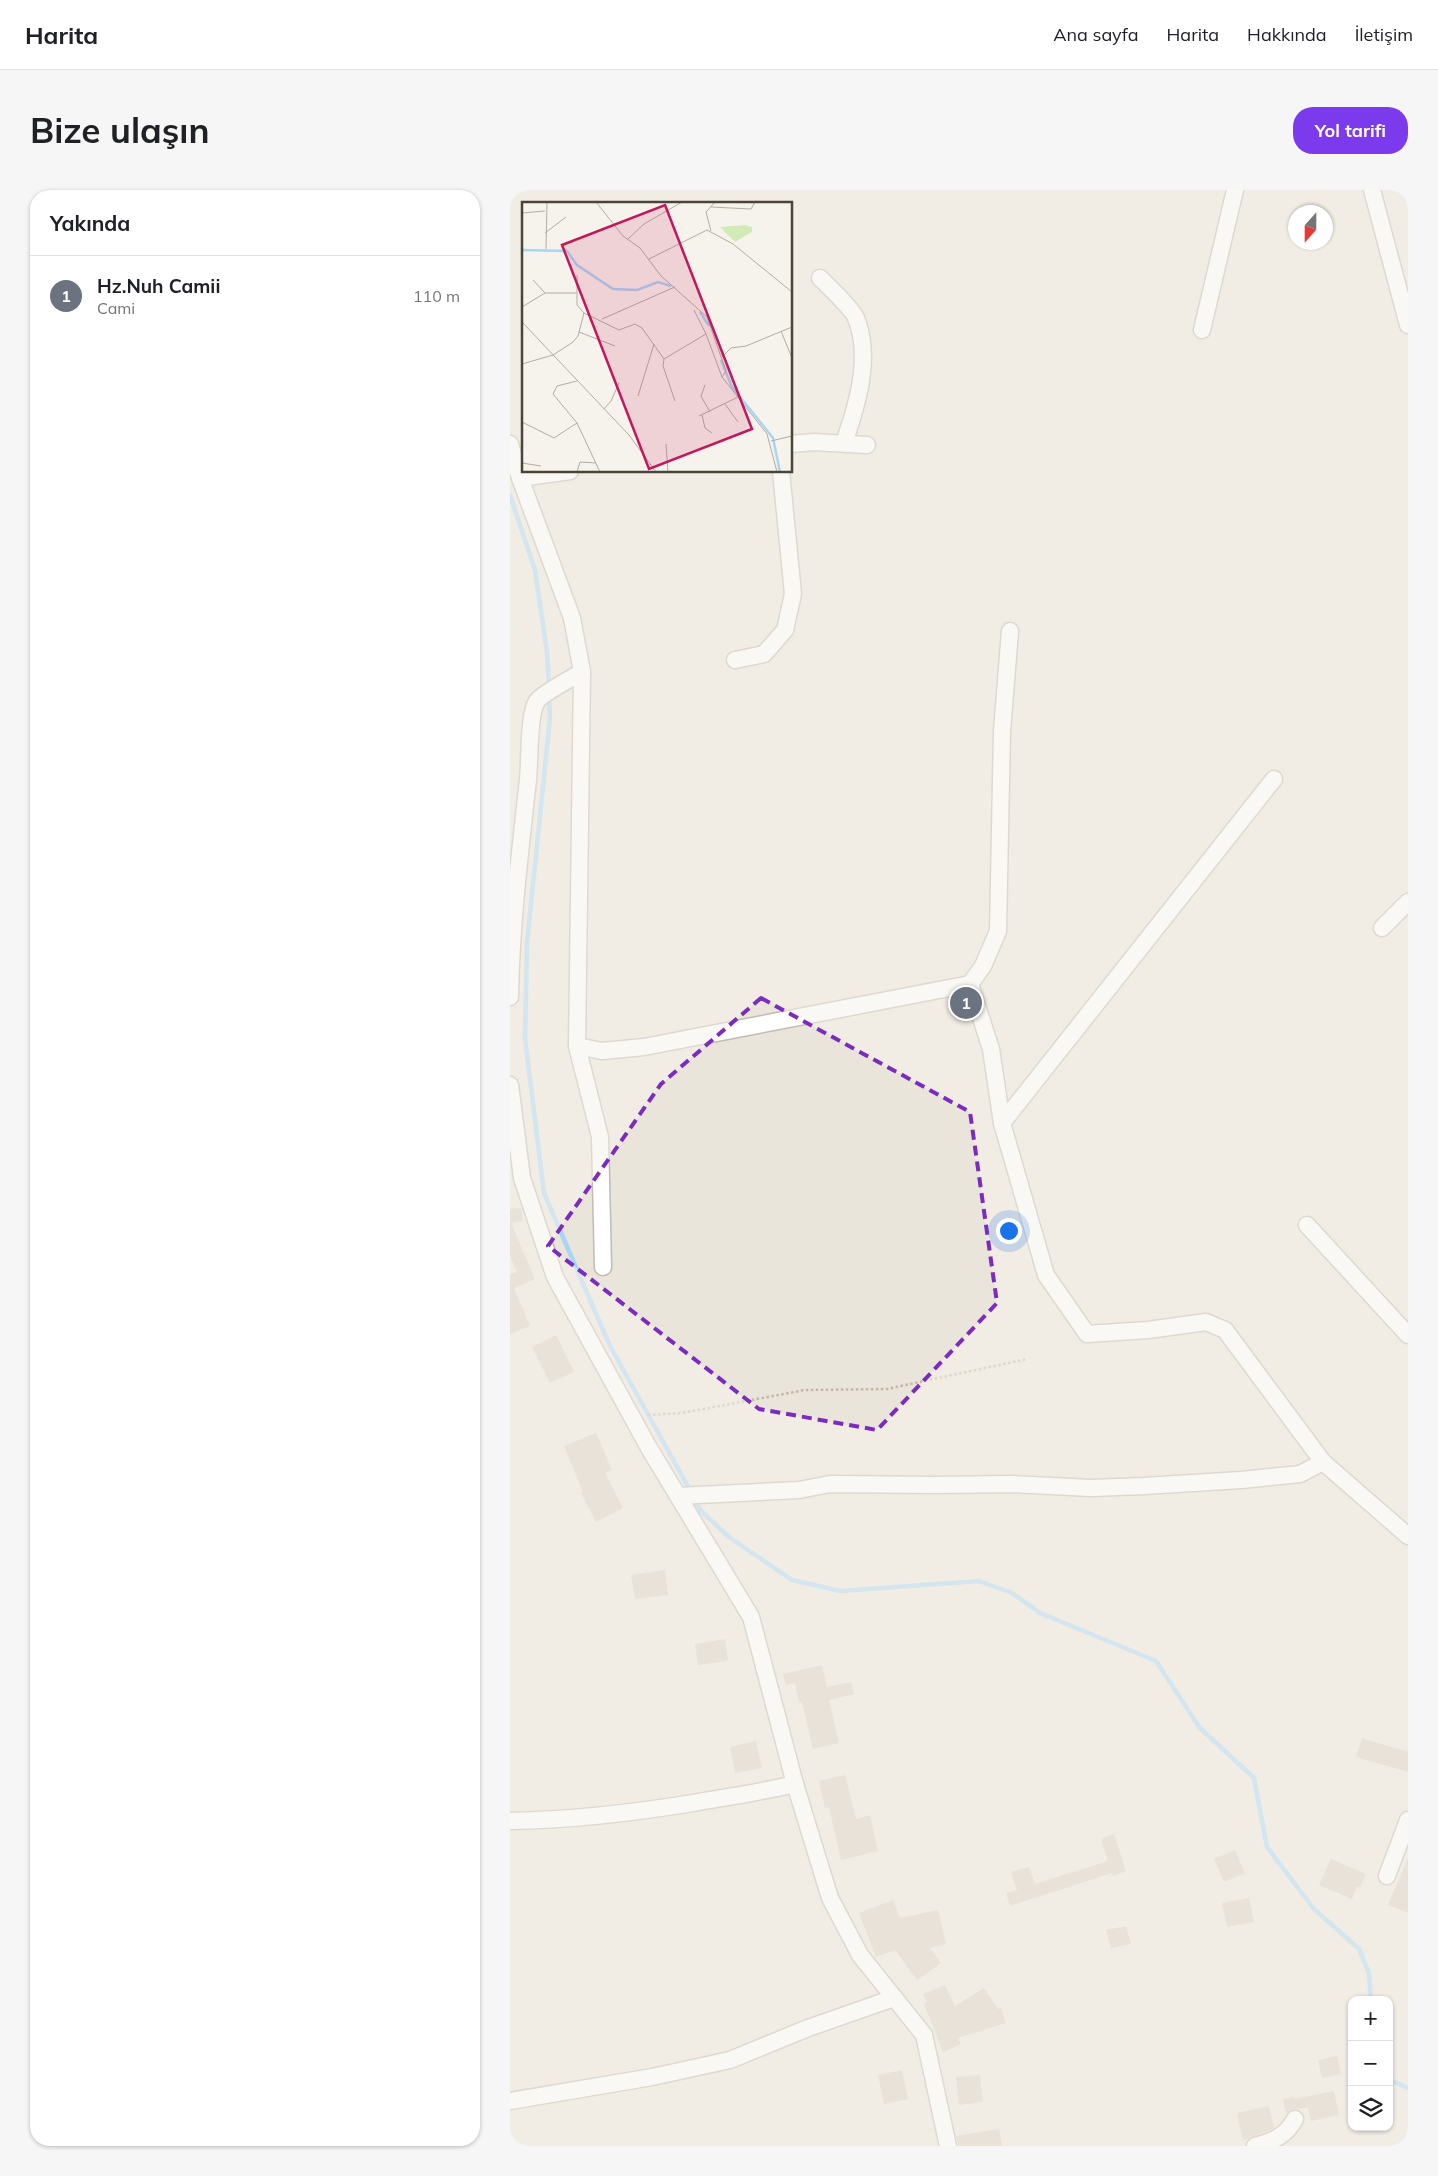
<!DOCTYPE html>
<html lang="tr">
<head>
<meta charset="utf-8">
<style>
	body { margin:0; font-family:Mulish,sans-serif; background:#f6f6f6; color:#202124 }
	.controls { position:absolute; right:15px; bottom:15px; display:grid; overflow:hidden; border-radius:10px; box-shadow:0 1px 4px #0004 }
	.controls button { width:45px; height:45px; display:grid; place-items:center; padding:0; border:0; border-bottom:1px solid #e0e0e0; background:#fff; color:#202124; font:25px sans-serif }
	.compass { position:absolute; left:778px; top:15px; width:45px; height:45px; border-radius:50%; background:#fff; box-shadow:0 1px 4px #0004; rotate:201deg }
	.you { position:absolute; left:498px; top:1040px; width:18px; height:18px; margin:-12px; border:4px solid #fff; border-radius:50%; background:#1a73e8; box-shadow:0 0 0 8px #1a73e833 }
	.badge { display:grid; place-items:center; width:32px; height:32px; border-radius:50%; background:#7c3aed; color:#fff; font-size:16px; font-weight:700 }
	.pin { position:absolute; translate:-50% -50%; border:2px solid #fff; box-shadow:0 1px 5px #0006 }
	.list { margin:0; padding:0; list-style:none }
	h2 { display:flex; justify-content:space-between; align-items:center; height:65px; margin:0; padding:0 20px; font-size:21px }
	h2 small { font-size:16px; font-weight:400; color:#757577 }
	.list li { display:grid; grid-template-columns:32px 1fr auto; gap:15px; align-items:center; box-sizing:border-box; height:80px; padding:0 20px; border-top:1px solid #e0e0e0 }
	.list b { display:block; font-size:19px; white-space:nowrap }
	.list p { margin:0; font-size:16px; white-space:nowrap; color:#757577 }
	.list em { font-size:16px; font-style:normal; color:#757577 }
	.icon { flex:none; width:28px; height:28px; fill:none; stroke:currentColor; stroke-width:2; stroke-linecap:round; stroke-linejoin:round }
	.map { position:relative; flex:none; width:898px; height:1956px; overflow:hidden; border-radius:20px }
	header { display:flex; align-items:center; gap:30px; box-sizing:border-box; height:70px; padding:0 25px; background:#fff; border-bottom:1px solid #e0e0e0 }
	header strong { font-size:24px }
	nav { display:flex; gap:28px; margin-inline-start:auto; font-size:18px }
	.intro { display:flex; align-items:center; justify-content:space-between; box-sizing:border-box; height:120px; padding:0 30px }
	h1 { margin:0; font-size:35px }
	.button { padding:12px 22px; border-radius:20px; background:#7c3aed; color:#fff; font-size:18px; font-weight:700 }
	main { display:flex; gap:30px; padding:0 30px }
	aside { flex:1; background:#fff; border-radius:20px; box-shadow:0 1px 4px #0004 }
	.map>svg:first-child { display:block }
</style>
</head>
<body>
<header>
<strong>Harita</strong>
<nav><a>Ana sayfa</a><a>Harita</a><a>Hakkında</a><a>İletişim</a></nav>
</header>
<div class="intro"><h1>Bize ulaşın</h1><a class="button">Yol tarifi</a></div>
<main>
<aside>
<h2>Yakında<small></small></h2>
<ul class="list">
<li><span class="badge" style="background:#6b7280">1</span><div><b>Hz.Nuh Camii</b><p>Cami</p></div><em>110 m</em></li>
</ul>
</aside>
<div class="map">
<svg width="898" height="1956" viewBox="0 0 898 1956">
	<rect width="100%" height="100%" fill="#f6f3ec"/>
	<path fill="#eae5da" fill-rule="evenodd" d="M0 0H898V1956H0ZM14 14H281V281H14ZM786 22H816V52H786ZM842 1810H879V1937H842Z"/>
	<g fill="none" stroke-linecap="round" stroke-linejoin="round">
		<g stroke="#a9d4f2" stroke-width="4.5">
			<path d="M0 305 25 380 37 462 39 496"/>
			<path d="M39 507 40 528 17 753 15 848 34 1003 99 1154 181 1302"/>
			<path d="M184 1309 191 1321 219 1347 282 1390 330 1401 469 1391 502 1403 530 1423 646 1471 690 1538 744 1588 757 1657 804 1719 849 1759 859 1783 861 1810"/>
			<path d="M879 1887 880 1890 898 1898"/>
		</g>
	</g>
	<g fill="#d8cfc1">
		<path d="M11 1018 13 1031 1 1033 25 1089 4 1098 20 1136 0 1144V1085L7 1082 0 1066V1019Z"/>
		<path d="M46 1145 64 1182 40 1193 22 1157Z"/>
		<path d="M86 1243 102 1280 95 1283 113 1318 86 1332 71 1303 73 1302 54 1256Z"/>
		<path d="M155 1380 158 1405 125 1409 121 1385Z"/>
		<path d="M215 1449 218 1471 188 1475 185 1454Z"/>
		<path d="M312 1475 317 1497 341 1492 344 1504 319 1510 329 1553 303 1559 292 1512H289L285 1493 276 1495 273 1484Z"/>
		<path d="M852 1548 898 1562V1582L846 1567Z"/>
		<path d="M246 1551 252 1578 225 1583 220 1557Z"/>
		<path d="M335 1585 346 1629 360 1625 368 1661 331 1670 319 1617 315 1618 309 1591Z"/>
		<path d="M604 1644 616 1681 603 1686 602 1683 500 1716 496 1703 507 1700 501 1682 519 1677 525 1694 598 1671 591 1649Z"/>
		<path d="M725 1660 735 1683 714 1692 704 1669Z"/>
		<path d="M898 1668V1723L878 1715Z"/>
		<path d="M821 1669 856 1684 850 1698 847 1696 842 1709 809 1695Z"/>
		<path d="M739 1708 744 1732 717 1737 712 1713Z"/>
		<path d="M383 1710 390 1728 428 1720 436 1754 420 1758 431 1773 407 1790 385 1760 366 1767 349 1723Z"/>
		<path d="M616 1736 621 1754 601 1758 596 1740Z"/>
		<path d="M435 1795 445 1816 474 1798 488 1819 491 1818 496 1833 448 1848 451 1854 433 1862 414 1814 417 1812 413 1804Z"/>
		<path d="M827 1866 831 1884 812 1888 808 1870Z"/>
		<path d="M392 1880 398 1909 374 1914 368 1885Z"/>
		<path d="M470 1885 473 1912 449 1915 446 1887Z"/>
		<path d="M824 1901 829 1925 801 1931 798 1918 785 1919 776 1923 773 1909 784 1907V1909Z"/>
		<path d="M759 1916 764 1938 733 1951 727 1923Z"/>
		<path d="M489 1939 492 1956H449L446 1946Z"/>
	</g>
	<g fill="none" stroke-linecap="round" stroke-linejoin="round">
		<defs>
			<g id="minor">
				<path d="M862 0 898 135"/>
				<path d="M310 88C319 97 342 118 346 128 362 168 347 215 334 253"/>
				<path d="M692 140 725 0"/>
				<path d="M0 254 10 288 62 428 72 482C62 488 33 503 27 511 18 525 20 572 18 590 10 662 1 735 0 807"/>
				<path d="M281 254 303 252 357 255"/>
				<path d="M10 288 60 281"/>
				<path d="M225 470 254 464 275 440 283 404 271 281"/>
				<path d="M72 482 67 856 92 861 134 857 460 794 481 859 492 933 536 1085 577 1144 638 1140 696 1132 715 1140 813 1272 898 1346"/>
				<path d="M872 738 898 712"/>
				<path d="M460 794 473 776 488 741 492 541 500 441"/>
				<path d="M67 856 90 947 93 1077"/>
				<path d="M0 895 12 988 45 1087 139 1258 241 1427 285 1594 320 1708 350 1765 414 1845 438 1956"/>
				<path d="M492 933 764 589"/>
				<path d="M797 1035 898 1145"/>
				<path d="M168 1306 289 1300 320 1294 426 1295 501 1294 581 1298 634 1296 731 1290 790 1284 813 1272"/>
				<path d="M0 1631C62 1630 122 1623 183 1613 217 1607 252 1602 285 1594"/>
				<path d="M877 1686 898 1630"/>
				<path d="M0 1911 142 1887 220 1870 298 1838 384 1808"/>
				<path d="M745 1956C763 1951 776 1946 785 1929"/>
			</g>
		</defs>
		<use href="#minor" stroke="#c2bbae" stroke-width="19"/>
		<path stroke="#c4b79f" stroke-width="2.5" stroke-dasharray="2.5 2.5" stroke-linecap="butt" d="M138 1225 172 1223 295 1200 377 1199 517 1169"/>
		<use href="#minor" stroke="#fff" stroke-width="16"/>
	</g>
	<path d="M0 0H898V1956H0ZM251 808 460 922 487 1113 367 1240 249 1219 38 1056 151 894Z" fill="#f6f3ec" fill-opacity=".55" fill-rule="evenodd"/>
	<path fill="none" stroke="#7b2cbf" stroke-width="4" stroke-dasharray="10 6" stroke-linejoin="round" d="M251 808 460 922 487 1113 367 1240 249 1219 38 1056 151 894Z"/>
	<g transform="translate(12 12)">
		<rect width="270" height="270" fill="#f6f3ec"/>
		<path d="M223 23 230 25V30L213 40 198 25Z" fill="#d2eab5"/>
		<path fill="none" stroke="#a9d4f2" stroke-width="2.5" d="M0 48 45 49 55 63 91 87 115 88 136 80 149 84M178 110 187 124M199 158 210 185 251 236 258 270"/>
		<path fill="none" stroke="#b2ada4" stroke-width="1" d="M74 0 101 34 118 46 139 74 185 115 204 169 200 175 245 232 255 270M189 5 229 7 233 0M0 11 23 9M189 29 184 10 193 0M23 31 44 15M106 37 122 22 160 0M24 47 25 0M127 57 185 28 211 42 270 90M55 73V103L62 111 97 128 113 122 120 126 142 157 184 132 200 175M11 78 23 91M0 105 23 91H54M172 108 184 132M80 117 153 85M0 120 107 233 134 270M259 129 270 156M57 130 93 144M200 155 209 146 224 144 270 125M142 157 141 164 153 199M0 162 31 153 51 140 56 134 62 111M55 179 35 184 31 192 55 221 78 270M183 183 179 194 188 210M116 194 132 142M203 202 216 220M82 207 89 199 97 181M180 213 183 226 190 231M177 214 216 195M0 220 32 236 55 221M249 239 270 234M144 242 146 270M0 261 19 264M55 270 58 260 74 261"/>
		<path fill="#c2185b" fill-opacity="0.15" stroke="#c2185b" stroke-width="2.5" d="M143 3 230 227 127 267 40 43Z"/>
		<rect width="270" height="270" fill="none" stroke="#4b4439" stroke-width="2.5"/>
	</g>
</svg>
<div class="controls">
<button>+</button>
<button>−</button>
<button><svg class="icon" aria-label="layers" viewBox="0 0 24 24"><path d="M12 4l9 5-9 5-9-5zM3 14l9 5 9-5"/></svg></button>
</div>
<svg class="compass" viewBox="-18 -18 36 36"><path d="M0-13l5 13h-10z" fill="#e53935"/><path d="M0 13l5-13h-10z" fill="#757577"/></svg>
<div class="you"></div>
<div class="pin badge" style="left:456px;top:813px;background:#6b7280">1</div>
</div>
</main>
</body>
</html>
